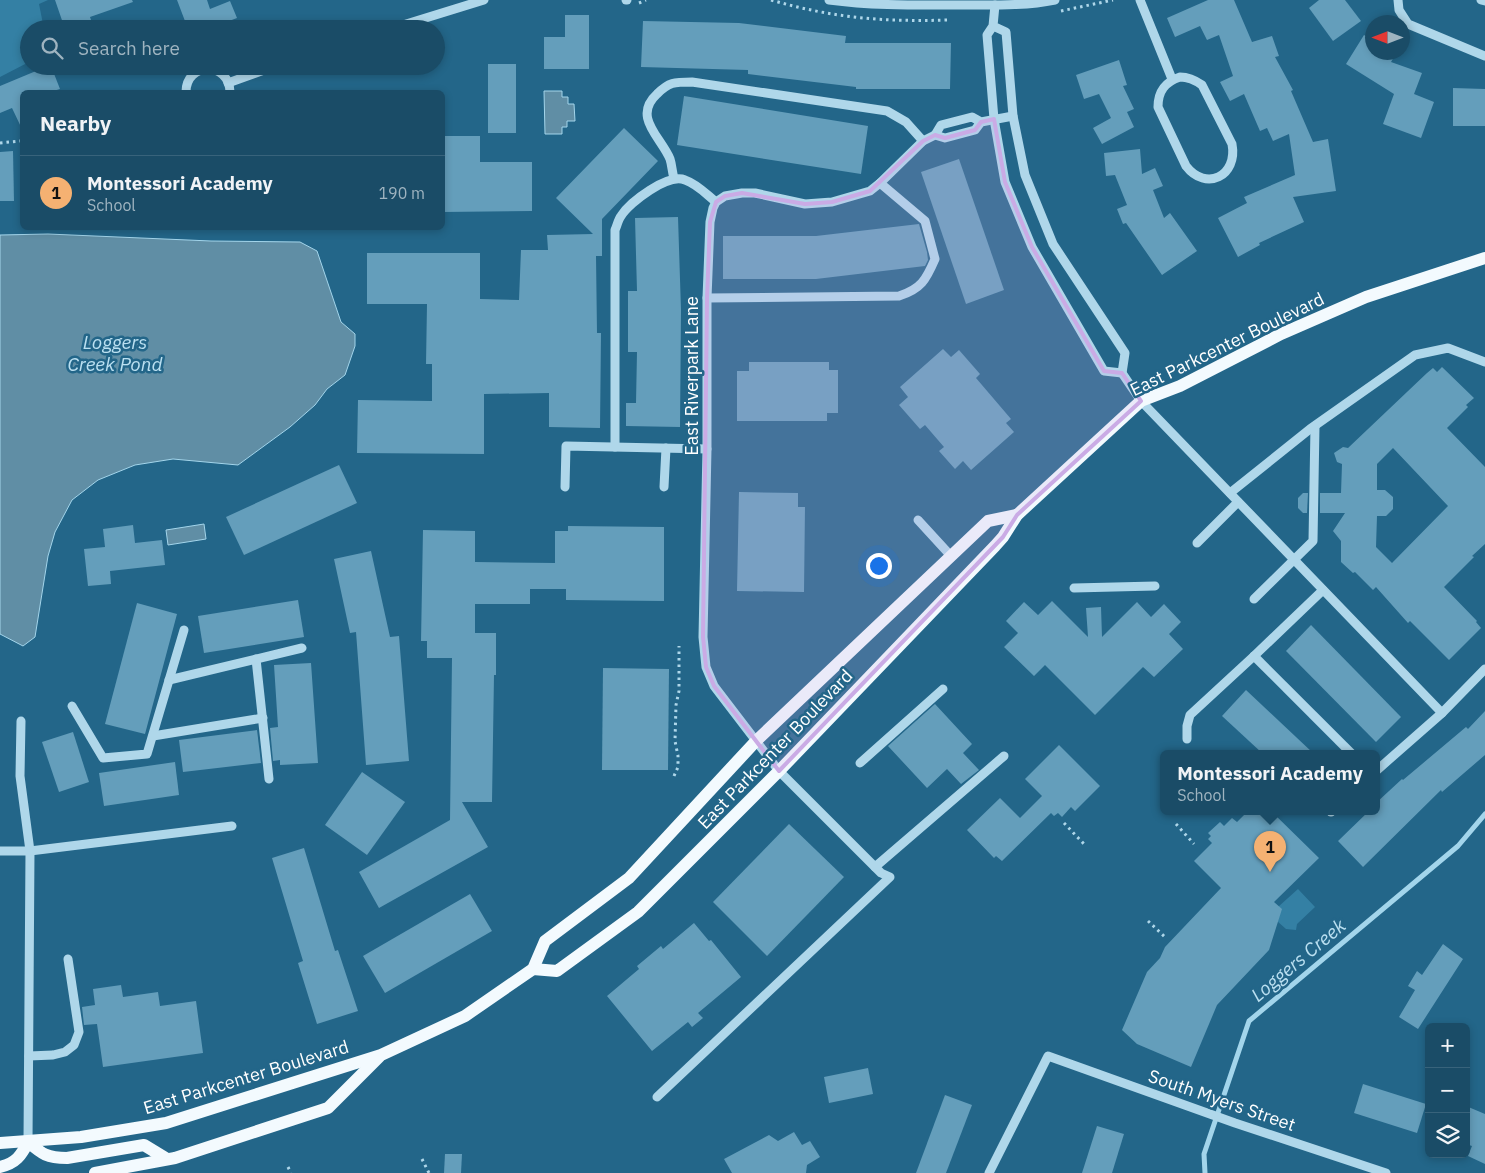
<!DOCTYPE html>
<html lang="en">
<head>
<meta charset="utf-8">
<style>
	body { margin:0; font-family:"IBM Plex Sans",sans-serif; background:#23536d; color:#f1f3f6 }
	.controls { position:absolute; right:15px; bottom:15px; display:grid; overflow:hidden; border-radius:8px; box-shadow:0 2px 8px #0003 }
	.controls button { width:45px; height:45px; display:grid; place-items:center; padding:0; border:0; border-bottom:1px solid #38637b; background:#1a4c67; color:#f1f3f6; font:25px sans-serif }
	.compass { position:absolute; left:1365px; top:15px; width:45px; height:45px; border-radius:50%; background:#1a4c67; box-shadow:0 2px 8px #0003; rotate:270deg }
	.you { position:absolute; left:878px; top:565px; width:18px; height:18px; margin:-12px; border:4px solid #fff; border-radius:50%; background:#1a73e8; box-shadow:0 0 0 8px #1a73e833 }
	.badge { display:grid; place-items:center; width:32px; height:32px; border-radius:50%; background:#f5b172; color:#111; font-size:16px; font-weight:700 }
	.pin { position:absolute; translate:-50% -41px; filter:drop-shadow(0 1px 2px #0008) }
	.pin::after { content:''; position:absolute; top:26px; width:18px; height:15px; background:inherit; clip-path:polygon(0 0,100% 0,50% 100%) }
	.popup { position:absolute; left:1160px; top:750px; width:220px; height:65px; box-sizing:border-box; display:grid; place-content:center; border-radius:8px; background:#1a4c67; filter:drop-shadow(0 1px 4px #0005); font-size:16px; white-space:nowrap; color:#9fb4c0 }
	.popup b { font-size:19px; color:#f1f3f6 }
	.popup::after { content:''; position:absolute; left:50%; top:100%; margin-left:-10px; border:10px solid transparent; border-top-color:#1a4c67 }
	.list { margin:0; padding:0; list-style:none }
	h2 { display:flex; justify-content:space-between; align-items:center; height:65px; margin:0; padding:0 20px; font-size:21px }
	h2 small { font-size:16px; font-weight:400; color:#9fb4c0 }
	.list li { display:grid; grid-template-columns:32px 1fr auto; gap:15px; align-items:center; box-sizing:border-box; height:75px; padding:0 20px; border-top:1px solid #38637b }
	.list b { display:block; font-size:19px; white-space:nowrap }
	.list p { margin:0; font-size:16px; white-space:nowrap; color:#9fb4c0 }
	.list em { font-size:16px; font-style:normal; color:#9fb4c0 }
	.icon { flex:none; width:28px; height:28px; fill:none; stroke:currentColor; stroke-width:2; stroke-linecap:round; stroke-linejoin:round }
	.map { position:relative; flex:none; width:1485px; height:1173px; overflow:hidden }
	.search { position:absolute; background:#1a4c67; box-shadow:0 2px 8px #0003; left:20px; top:20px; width:425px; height:55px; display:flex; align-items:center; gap:12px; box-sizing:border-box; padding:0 18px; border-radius:28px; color:#9fb4c0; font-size:19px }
	.panel { position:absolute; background:#1a4c67; box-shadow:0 2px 8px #0003; left:20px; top:90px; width:425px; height:140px; border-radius:8px }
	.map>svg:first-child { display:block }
</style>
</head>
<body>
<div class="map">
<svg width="1485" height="1173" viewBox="0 0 1485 1173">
	<rect width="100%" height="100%" fill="#236689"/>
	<g fill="#3480a4">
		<path d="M0 0H48L39 4 44 29H29V62L0 77Z"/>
		<path d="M1298 889 1315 907 1297 924 1296 930 1286 929 1277 921 1278 907Z"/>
	</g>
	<g fill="#608ea5" stroke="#a3d5eb">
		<path d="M544 91H562V97H568V104H574L575 121H567V127H562V134H545Z"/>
		<path d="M48 234 211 241 300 242 317 251 341 322 355 334V346L345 375 327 389 315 405 290 427 238 465 173 459 135 465 98 480 72 500 55 532 48 556 35 637 23 646 0 634V235Z"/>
		<path d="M204 524 206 539 168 545 166 530Z"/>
	</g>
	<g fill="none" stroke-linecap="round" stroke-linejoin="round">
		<path stroke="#a3d5eb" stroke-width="5" d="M1205 1173 1204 1154 1249 1021 1458 846 1485 814"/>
	</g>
	<g fill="#649ebb" fill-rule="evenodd">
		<path d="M55 0H132L133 2 90 17 94 29H65Z"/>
		<path d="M177 0H207L210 9 230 1 237 18 208 29H188Z"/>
		<path d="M1208 0H1234L1252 42 1272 36 1279 56 1275 57 1293 90 1291 91 1313 142 1328 139 1336 191 1293 197 1304 222 1259 243 1260 245 1238 257 1218 218 1247 203 1244 197 1295 175 1289 134 1273 141 1267 128 1260 131 1244 94 1230 101 1220 82 1233 76 1219 35 1207 40 1200 26 1175 37 1167 18Z"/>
		<path d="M1319 0H1345L1361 21 1333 41 1309 8Z"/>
		<path d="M565 15H589V69H544V37H565Z"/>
		<path d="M643 21 739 23 846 36 845 43H951L950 89H856V87L748 74V70L641 67Z"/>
		<path d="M1364 35 1372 40V52H1397L1391 62 1422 73 1414 94 1434 102 1421 138 1383 124 1394 94 1346 64Z"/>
		<path d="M1119 60 1127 85 1123 86 1134 109 1127 112 1134 127 1102 144 1093 128 1111 118 1099 94 1084 99 1076 75Z"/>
		<rect x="488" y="64" width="28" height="69"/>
		<path d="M48 66H51L60 89 50 92H22V129L12 108 0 113V86Z"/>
		<path d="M1453 88 1485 89V126H1453Z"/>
		<path d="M684 96 868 126 861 174 677 145Z"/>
		<path d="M624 128 658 161 602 219V256H596L597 333H601L600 428 549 427V393L484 394V454L357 453 358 400 432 401V364H426L427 304H367V253H480V299L519 300 521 250H548L547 235 593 234 556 198Z"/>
		<path d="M442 136H480V162H532V211L442 212Z"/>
		<path d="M1140 149 1142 174 1155 168 1163 186 1153 190 1164 218 1170 213 1197 251 1162 275 1126 223 1123 224 1117 209 1127 205 1115 175 1106 176 1104 153Z"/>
		<path d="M13 151 14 201H0V152Z"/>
		<path d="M959 159 1004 290 966 304 921 172Z"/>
		<path d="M678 217 681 310 680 427 626 426V403H636L637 352H628V291H637L635 218Z"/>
		<path d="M919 224 927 252 928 260 925 266 816 279H723V236H816Z"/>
		<path d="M943 349 951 357 959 350 980 374 976 378 1011 419 1006 423 1014 432 971 470 963 461 955 469 939 451 944 447 925 425 920 429 899 405 908 397 900 387Z"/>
		<path d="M749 362H829V370H838V413H827V421H737V371H749Z"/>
		<path d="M1442 367 1474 398 1466 405 1468 407 1447 428 1485 467V544L1472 556 1474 557 1444 587 1477 621 1476 622 1481 628 1449 660 1410 621 1408 623 1376 587 1373 590 1355 572 1353 573 1341 562V541L1333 531 1345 513H1320V493H1341L1342 464 1337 462 1334 453 1343 447 1348 448 1427 373 1433 368 1437 372ZM1393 448 1448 506 1392 563 1376 547 1377 516H1386L1393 509V497L1385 490H1377V464Z"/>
		<path d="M339 465 357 503 244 555 226 517Z"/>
		<path d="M739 492 798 493V507H805L804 592 737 591Z"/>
		<path d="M1303 493H1308L1307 513H1303L1298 508V498Z"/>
		<path d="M133 525 135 543 162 540 165 565 110 571 111 584 88 586 84 549 105 547 103 529Z"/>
		<path d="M568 526 664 527V601L566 600V589H530V604H475V633H496V675H494L492 802H462L488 847 379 908 359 872 450 820 452 658H427V641H421L423 530 475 531V562L555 563V531H568Z"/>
		<path d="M371 551 390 637 399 636 409 761 366 765 356 632 350 633 334 559Z"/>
		<path d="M298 600 304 637 204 653 198 616Z"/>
		<path d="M1052 601 1088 637 1086 608 1101 607 1102 637 1137 602 1151 617 1164 604 1181 622 1169 634 1183 649 1154 677 1143 667 1095 715 1045 665 1034 676 1004 647 1018 633 1006 621 1024 602 1038 615Z"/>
		<path d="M137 603 177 614 145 734 105 724Z"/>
		<path d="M1311 625 1401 717 1376 742 1286 651Z"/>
		<path d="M311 663 318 763 280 765V760L273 761 270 728 278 727 274 665Z"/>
		<path d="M603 668 669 669 668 770H602Z"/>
		<path d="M1246 690 1313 753H1262L1222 716Z"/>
		<path d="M935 704 972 744 963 753 979 770 961 784 947 769 927 788 888 746Z"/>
		<path d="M1485 711V755L1442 792 1441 790 1363 867 1338 841 1369 811H1376V803L1402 779 1403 780 1466 727 1468 729Z"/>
		<path d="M257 730 261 763 183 772 179 740Z"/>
		<path d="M73 732 89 782 59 792 42 742Z"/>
		<path d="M1059 745 1100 786 1075 811 1071 807 1062 817 1058 813 1054 816 1051 813 1002 861 996 856 994 858 967 830 1000 798 1020 818 1042 796 1025 779Z"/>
		<path d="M175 762 179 795 104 806 99 773Z"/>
		<path d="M362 772 405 802 367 855 325 825Z"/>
		<path d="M1248 811H1271L1319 858 1274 902 1282 909 1269 950 1217 1005 1191 1067 1137 1044 1122 1030 1147 972 1160 958 1165 947 1221 888 1194 861 1212 843 1208 839 1211 836 1208 833 1220 822 1224 826 1232 818 1237 822Z"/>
		<path d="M789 824 844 877 767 956 713 902Z"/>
		<path d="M304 848 335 951 338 950 358 1011 317 1024 298 963 303 961 272 858Z"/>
		<path d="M470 894 492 931 385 993 363 956Z"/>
		<path d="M694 923 709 941 711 940 741 977 698 1013 703 1018 692 1027 688 1022 652 1051 607 996 639 969 637 966 661 946 663 949Z"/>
		<path d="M1443 944 1463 959 1418 1029 1399 1017 1415 990 1408 986 1417 971 1422 975Z"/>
		<path d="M121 985 123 997 158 992 160 1006 196 1001 203 1053 103 1067 97 1024 84 1025 82 1007 95 1005 93 989Z"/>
		<path d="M868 1068 873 1094 829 1103 824 1077Z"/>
		<path d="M1363 1084 1426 1104 1417 1133 1354 1113Z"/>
		<path d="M945 1095 972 1105 946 1173H916Z"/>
		<path d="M1466 1106 1485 1114V1164L1468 1156 1472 1146 1466 1144Z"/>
		<path d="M1097 1126 1124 1134 1112 1173H1082Z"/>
		<path d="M794 1132 802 1145 810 1141 820 1157 807 1165 806 1173H732L724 1159 769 1135 778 1141Z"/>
		<path d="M445 1154H462L461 1173H444Z"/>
	</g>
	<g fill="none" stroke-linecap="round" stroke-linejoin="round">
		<g stroke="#afd7ea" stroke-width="3" stroke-dasharray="2.5 4" stroke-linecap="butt">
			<path d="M771 0C833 18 884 22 948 20"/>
			<path d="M639 3 646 0"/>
			<path d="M1061 11 1113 0"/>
			<path d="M0 143 20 141"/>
			<path d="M674 776 678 767V756L675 741 676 705 679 691V646"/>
			<path d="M1064 823 1084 844"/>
			<path d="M1176 824 1194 844"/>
			<path d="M1148 921 1166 938"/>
			<path d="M422 1159 429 1173"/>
			<path d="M288 1167 291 1173"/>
		</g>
		<g stroke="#afd7ea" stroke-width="9">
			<path d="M626 0H627"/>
			<path d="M829 0C874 6 918 5 963 5 992 5 1026 6 1055 0"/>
			<path d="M1140 0 1172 79"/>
			<path d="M1398 0 1399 10 1408 24 1485 56"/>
			<path d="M1481 0 1485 1"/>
			<path d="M993 26 1006 32 1013 116 1025 175 1053 244 1125 353 1122 373 1104 371 1032 247 1005 182 994 119 987 35 993 26 995 5"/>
			<path d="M390 29 484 0"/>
			<path d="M1180 77C1189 77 1195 80 1202 85L1232 144C1238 176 1206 192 1186 166L1158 107C1158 91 1165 82 1180 77Z"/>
			<path d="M228 83 275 66"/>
			<path d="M186 92C186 62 229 61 230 92"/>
			<path d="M981 122 972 117 941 125 935 135 945 138 975 130 981 122 1013 116"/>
			<path d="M674 178C672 172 672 165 670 159 661 137 632 117 657 94 669 82 674 82 692 82L887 111 906 122 923 141"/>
			<path d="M707 298 899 296C921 289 926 280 935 259L925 221 880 183"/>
			<path d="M1122 373 1141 401 1442 713"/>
			<path d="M615 447V230C617 226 618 220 621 216 630 202 668 173 685 180 697 184 706 194 716 202"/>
			<path d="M565 487 566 446 707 449"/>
			<path d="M664 487 666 448"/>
			<path d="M1230 493 1310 429 1415 355 1448 348 1485 362"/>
			<path d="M918 520 951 556"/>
			<path d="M1197 543 1238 502"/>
			<path d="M1074 588 1155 586"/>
			<path d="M1254 599 1313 541 1315 426"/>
			<path d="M1254 656 1351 753"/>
			<path d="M256 659 269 779"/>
			<path d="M169 680 302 648"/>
			<path d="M72 706 103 758 147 754 184 630"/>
			<path d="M21 721 20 776 30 851 28 1142"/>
			<path d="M153 736 263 718"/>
			<path d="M1187 739V726L1190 715 1254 656 1323 590"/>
			<path d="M860 763 943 689"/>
			<path d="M1376 771 1442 713 1485 669"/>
			<path d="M1331 812 1332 811"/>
			<path d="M0 851H30L232 826"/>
			<path d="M875 867 1004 756"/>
			<path d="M29 1056 53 1055 65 1052 74 1045 79 1032 68 959"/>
			<path d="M657 1097 890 877 881 873 779 771 714 686 706 667 703 637 707 449V298L710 222 713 208 716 202 725 196 742 193H755L805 204 832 202 870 191 880 183 923 141 935 135"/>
			<path d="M989 1173 1048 1056 1235 1123 1386 1173"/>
		</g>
		<g stroke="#f3fafe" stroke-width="12">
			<path d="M533 969 557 971 638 912 779 771 995 546 1003 537 1017 515 1141 401 1180 386 1281 334 1366 297 1485 258"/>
			<path d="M28 1142C42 1154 47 1158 67 1158L144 1145 167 1159"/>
			<path d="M0 1143 81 1137 166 1123 381 1055 465 1016 533 969 545 941 629 878 756 741 988 521 1017 515"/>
			<path d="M0 1167C16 1163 21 1156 28 1142"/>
			<path d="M95 1173 175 1158 328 1108 379 1057"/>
		</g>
	</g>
	<path fill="#caabe5" fill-opacity="0.2" stroke="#caabe5" stroke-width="4" stroke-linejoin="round" d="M994 119 1005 182 1032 247 1104 371 1122 373 1141 401 1017 515 1003 537 779 771 714 686 706 667 703 637 707 298 710 222 716 202 725 196 742 193 805 204 832 202 870 191 923 141 935 135 945 138 975 130 981 122Z"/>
	<g text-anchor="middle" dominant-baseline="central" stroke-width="5" stroke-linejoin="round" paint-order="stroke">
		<g font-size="18" fill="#fff" stroke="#236689">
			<text transform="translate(1227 344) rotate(-26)">East Parkcenter Boulevard</text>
			<text transform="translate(691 376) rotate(-90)">East Riverpark Lane</text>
			<text transform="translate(775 749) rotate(-46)">East Parkcenter Boulevard</text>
			<text transform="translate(246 1077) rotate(-17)">East Parkcenter Boulevard</text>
			<text transform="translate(1222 1100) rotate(19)">South Myers Street</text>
		</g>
		<g font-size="19" font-style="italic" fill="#bbe0f1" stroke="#236689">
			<text x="115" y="342">Loggers<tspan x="115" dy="22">Creek Pond</tspan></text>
			<text transform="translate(1298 960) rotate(-40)">Loggers Creek</text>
		</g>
	</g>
</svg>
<div class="controls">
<button>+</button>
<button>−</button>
<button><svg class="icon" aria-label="layers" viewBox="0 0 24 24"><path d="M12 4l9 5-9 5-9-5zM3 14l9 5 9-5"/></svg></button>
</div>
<svg class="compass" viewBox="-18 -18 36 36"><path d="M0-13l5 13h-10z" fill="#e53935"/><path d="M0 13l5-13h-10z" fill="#9fb4c0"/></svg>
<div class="you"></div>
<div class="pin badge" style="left:1270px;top:872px">1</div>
<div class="popup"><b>Montessori Academy</b>School</div>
<div class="search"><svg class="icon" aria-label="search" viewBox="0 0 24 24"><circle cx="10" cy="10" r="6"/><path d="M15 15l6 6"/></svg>Search here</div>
<section class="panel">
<h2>Nearby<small></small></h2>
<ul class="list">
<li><span class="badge">1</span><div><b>Montessori Academy</b><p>School</p></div><em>190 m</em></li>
</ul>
</section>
</div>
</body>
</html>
